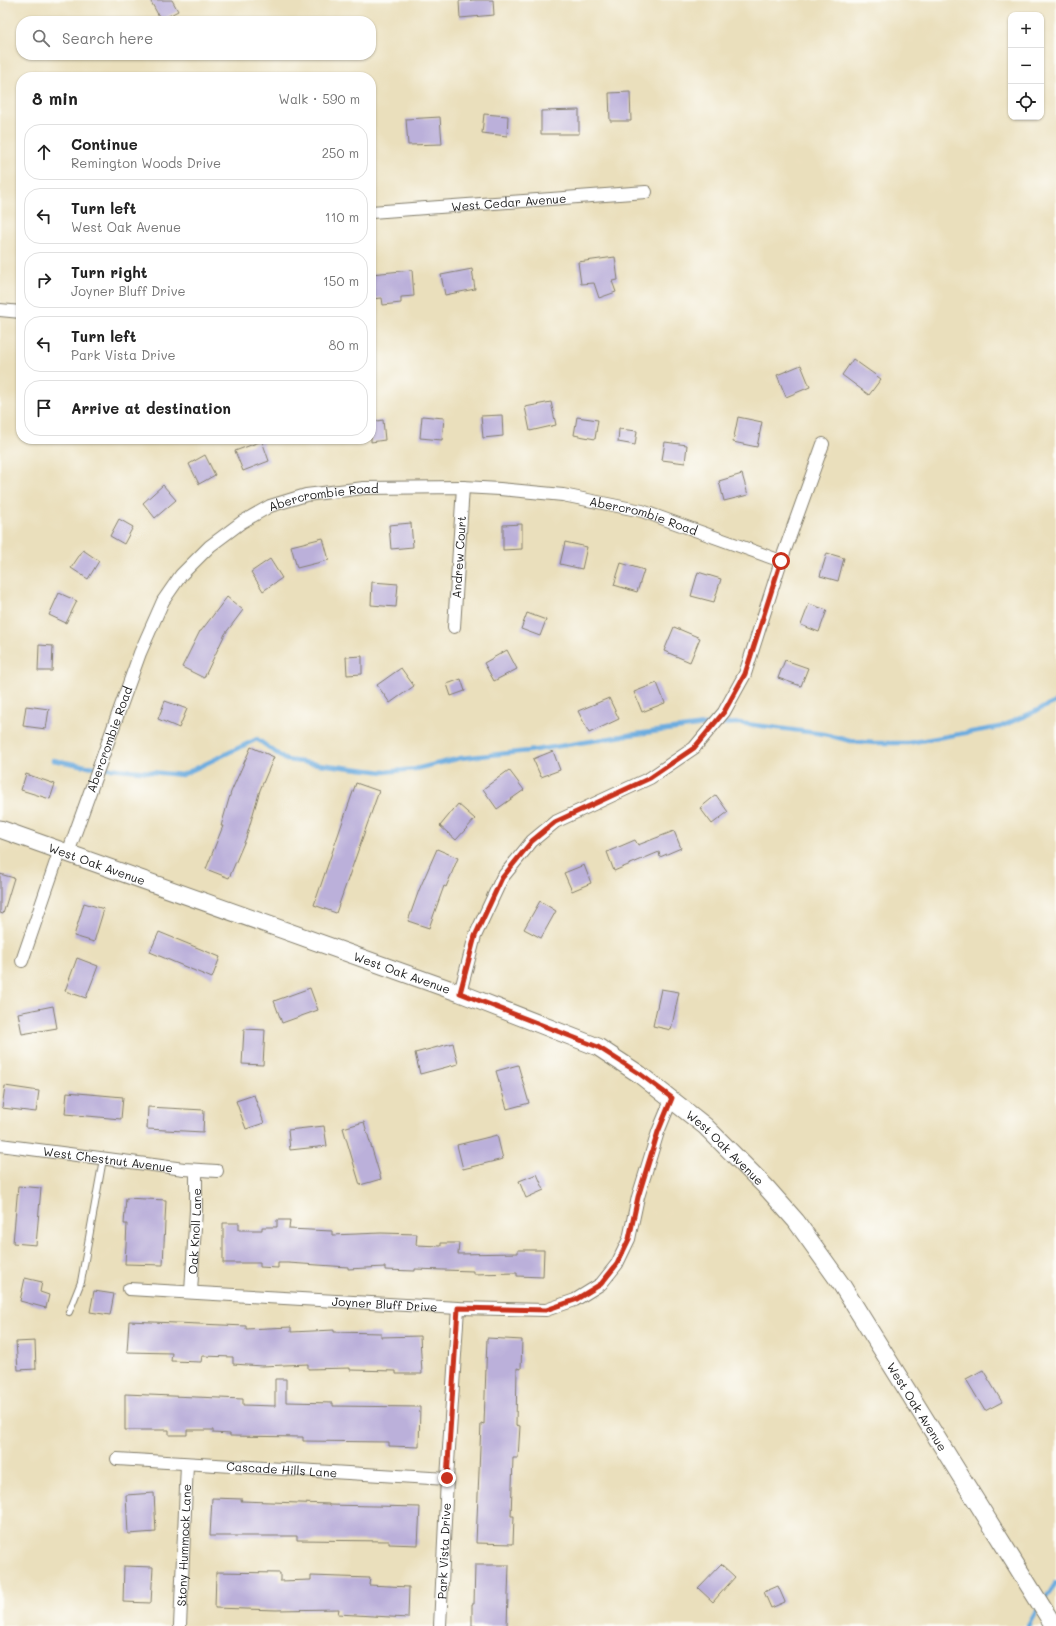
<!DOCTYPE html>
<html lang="en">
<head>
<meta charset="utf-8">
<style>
	body { margin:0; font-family:Mali,sans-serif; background:#f2f2f2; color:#222 }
	.controls { position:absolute; right:12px; top:12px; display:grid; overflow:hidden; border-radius:8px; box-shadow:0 1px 3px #0004 }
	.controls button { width:36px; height:36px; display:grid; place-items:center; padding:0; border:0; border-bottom:1px solid #e0e0e0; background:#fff; color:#222; font:20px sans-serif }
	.stop { position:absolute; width:12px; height:12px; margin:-9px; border:3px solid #c8321e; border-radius:50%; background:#fff }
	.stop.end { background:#c8321e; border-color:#fff; box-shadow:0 1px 4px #0008 }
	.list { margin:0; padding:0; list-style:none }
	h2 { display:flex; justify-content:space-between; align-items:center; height:52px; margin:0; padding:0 16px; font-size:17px }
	h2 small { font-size:13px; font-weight:400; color:#767676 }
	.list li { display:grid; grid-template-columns:26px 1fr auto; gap:12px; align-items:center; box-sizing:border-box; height:56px; margin:0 8px 8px; padding:0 8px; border:1px solid #e0e0e0; border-radius:16px }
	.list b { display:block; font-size:15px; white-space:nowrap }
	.list p { margin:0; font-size:13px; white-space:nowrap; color:#767676 }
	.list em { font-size:13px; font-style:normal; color:#767676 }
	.icon { flex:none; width:22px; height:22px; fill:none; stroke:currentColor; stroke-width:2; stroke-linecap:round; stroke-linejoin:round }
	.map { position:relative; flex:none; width:1056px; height:1626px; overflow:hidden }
	.search { position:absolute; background:#fff; box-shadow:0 1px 3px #0004; left:16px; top:16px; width:360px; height:44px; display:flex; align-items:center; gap:10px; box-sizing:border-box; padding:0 14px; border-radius:16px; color:#767676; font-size:15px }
	.panel { position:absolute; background:#fff; box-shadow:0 1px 3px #0004; left:16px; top:72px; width:360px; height:372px; border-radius:16px }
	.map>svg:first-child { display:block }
</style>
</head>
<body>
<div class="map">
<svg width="1056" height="1626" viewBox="0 0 1056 1626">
	<rect width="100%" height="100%" fill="#fdfcf7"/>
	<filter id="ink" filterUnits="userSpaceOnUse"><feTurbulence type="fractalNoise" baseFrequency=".025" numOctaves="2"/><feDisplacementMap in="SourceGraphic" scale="8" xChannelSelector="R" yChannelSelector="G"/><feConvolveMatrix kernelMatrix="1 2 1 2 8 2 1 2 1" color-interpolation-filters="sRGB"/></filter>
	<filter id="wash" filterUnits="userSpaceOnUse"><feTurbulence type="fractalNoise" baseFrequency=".012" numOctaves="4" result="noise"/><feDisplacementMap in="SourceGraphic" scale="16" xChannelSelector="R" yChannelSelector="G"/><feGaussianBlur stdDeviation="0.9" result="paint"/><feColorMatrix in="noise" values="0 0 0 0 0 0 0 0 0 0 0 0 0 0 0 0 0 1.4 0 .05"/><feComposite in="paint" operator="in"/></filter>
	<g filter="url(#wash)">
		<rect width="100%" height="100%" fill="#eadfbc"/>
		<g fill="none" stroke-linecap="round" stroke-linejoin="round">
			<g stroke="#6cacdf" stroke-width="4.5">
				<path d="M53 760 86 766 182 775 257 739 286 760 384 772 415 769 461 758 529 751 629 735 704 725 739 723 824 734 850 741 874 743H908L1000 727 1056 702"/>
				<path d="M1042 1602 1056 1583"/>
				<path d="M1028 1626 1038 1608"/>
			</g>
		</g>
		<g id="blocks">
			<g fill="#bbb0da">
				<path d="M150 0H172L178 11 161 20Z"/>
				<path d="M475 0H493L494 15 460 18 459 1Z"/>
				<path d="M630 92 631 121H610L609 93Z"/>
				<path d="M579 110V134H541V111Z"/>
				<path d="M484 114 508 116 507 136 482 133Z"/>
				<path d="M440 117 442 144 408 145 406 119Z"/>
				<path d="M615 257 618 280 612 281 616 292 599 298 594 283 581 284 578 262Z"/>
				<path d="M472 269 475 289 445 295 441 275Z"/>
				<path d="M412 270 414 296 401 297V303L383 305 382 298 371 299V274Z"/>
				<path d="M853 359 881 379 869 395 842 375Z"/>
				<path d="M801 365 810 387 786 397 777 375Z"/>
				<path d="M551 402 556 425 530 431 525 407Z"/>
				<path d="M502 415 503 436 483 438 481 416Z"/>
				<path d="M422 416 444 418 442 440 420 438Z"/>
				<path d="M577 417 598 420 595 439 574 435Z"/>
				<path d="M738 417 762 422 757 447 733 442Z"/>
				<path d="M383 420 385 440 371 442V422Z"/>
				<path d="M619 429 637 431 635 445 618 442Z"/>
				<path d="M262 441 269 461 243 471 235 451Z"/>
				<path d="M665 442 687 445 685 463 662 460Z"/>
				<path d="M205 455 215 475 199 484 189 464Z"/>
				<path d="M742 474 748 495 724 501 719 481Z"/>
				<path d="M163 485 176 500 155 518 143 503Z"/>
				<path d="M119 519 133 527 124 544 110 536Z"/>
				<path d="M411 523 413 547 391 549 389 525Z"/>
				<path d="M522 524V549L503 550V525Z"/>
				<path d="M323 538 329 560 297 568 291 546Z"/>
				<path d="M565 542 587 547 582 569 560 564Z"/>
				<path d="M83 550 99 561 88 579 71 568Z"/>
				<path d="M827 553 844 558 838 581 820 576Z"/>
				<path d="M270 559 282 578 263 591 251 572Z"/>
				<path d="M621 563 644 570 637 592 614 585Z"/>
				<path d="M698 572 721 579 714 602 691 596Z"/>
				<path d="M372 582 398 584 396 607 371 605Z"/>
				<path d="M59 593 77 601 66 623 49 615Z"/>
				<path d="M227 597 243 610 225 634 204 678 182 667 200 631H201Z"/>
				<path d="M809 604 827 610 819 632 801 625Z"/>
				<path d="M527 613 546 620 540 636 521 629Z"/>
				<path d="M674 627 700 638 690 662 664 651Z"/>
				<path d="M39 645 53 646 52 671H38Z"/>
				<path d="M507 650 517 669 494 681 484 663Z"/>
				<path d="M362 656V674L347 675 346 657Z"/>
				<path d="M785 660 808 668 801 686 778 678Z"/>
				<path d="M401 668 414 686 390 703 377 685Z"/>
				<path d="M461 679 465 691 451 696 447 684Z"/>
				<path d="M657 683 665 703 642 712 634 692Z"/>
				<path d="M609 698 619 719 589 733 578 711Z"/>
				<path d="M165 701 187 709 179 728 158 719Z"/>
				<path d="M26 706 49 709 46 729 23 726Z"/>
				<path d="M251 747 274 757 260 790 246 838 229 878 206 869 223 826H221L231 792Z"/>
				<path d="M553 751 560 770 541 777 533 759Z"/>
				<path d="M509 770 524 790 497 809 483 789Z"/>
				<path d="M26 774 55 784 50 799 21 790Z"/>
				<path d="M356 783 379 791 336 913 314 905Z"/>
				<path d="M716 795 728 812 712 824 700 808Z"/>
				<path d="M458 804 475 819 456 840 440 826Z"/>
				<path d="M674 831 681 848 660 857 659 852 614 871 607 852 635 840 638 845Z"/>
				<path d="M437 849 458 858 446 887 444 886 429 928 408 921 419 890Z"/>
				<path d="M584 865 591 883 572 891 564 873Z"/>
				<path d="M0 874 14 878 3 914 0 913Z"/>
				<path d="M540 901 556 911 541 938 524 929Z"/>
				<path d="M84 903 104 909 94 942 74 936Z"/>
				<path d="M159 932 220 957 212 978 150 952Z"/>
				<path d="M77 958 98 966 86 998 65 991Z"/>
				<path d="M310 988 318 1010 282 1023 274 1001Z"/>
				<path d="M661 989 679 992 671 1030 653 1026Z"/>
				<path d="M53 1006 57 1028 22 1034 18 1013Z"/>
				<path d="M244 1029 265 1030 263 1065 242 1064Z"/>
				<path d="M453 1043 458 1064 420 1074 415 1053Z"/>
				<path d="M518 1065 529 1103 507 1109 496 1071Z"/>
				<path d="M5 1086 39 1091 36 1112 2 1108Z"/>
				<path d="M67 1092 123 1097 121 1119 65 1114Z"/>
				<path d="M254 1095 264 1123 246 1129 236 1101Z"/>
				<path d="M148 1107 204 1110 203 1132 147 1129Z"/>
				<path d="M364 1122 381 1179 360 1185 343 1128Z"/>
				<path d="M324 1126 327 1146 290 1150 288 1130Z"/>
				<path d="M497 1135 503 1159 463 1169 457 1145Z"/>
				<path d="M537 1174 544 1190 526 1198 519 1181Z"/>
				<path d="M18 1186 41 1188 36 1245 13 1243Z"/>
				<path d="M126 1198 166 1200 163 1265 125 1264 127 1224H124Z"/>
				<path d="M277 1220H290L289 1229 332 1231V1235L381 1233 417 1234 416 1245 441 1246V1243H459L458 1254 518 1253V1250H544L543 1277 517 1276V1273L473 1274V1271L415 1269V1271L385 1270V1267L348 1269V1267L288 1263H278V1268L260 1267V1263H223V1223H239V1230H262V1227H277Z"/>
				<path d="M25 1278 42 1282 40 1292 49 1295 46 1308 20 1301Z"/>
				<path d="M94 1291 114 1294 110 1315 90 1312Z"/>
				<path d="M129 1321 246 1326V1329L291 1327V1332L334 1330V1332L381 1333V1337L420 1336 422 1374H396V1371L350 1370V1368L308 1369V1364L262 1366 233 1364V1357L202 1356 201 1362 171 1361 172 1353 127 1352Z"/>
				<path d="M487 1338 522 1340 521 1369 517 1368 516 1425 520 1426 518 1458H513L511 1516H514L513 1544 476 1543 481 1423 484 1424Z"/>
				<path d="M35 1341 36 1369 18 1370 16 1342Z"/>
				<path d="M983 1370 1002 1402 985 1411 966 1379Z"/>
				<path d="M275 1379H286V1402L333 1403V1406L420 1407 419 1447 389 1446V1442L303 1441V1437L230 1436V1434L213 1433V1430H187V1435H169V1430H125V1394L243 1399V1405L275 1406Z"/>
				<path d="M154 1493 156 1532 128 1534 126 1495Z"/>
				<path d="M212 1498 242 1499 241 1501 329 1504V1505L420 1507 418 1545 389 1544V1541L297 1540V1536H210Z"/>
				<path d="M721 1564 735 1577 713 1602 698 1588Z"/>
				<path d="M475 1565H509L507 1626H472V1604H474Z"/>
				<path d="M124 1566 153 1567 151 1603 123 1602Z"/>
				<path d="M216 1572 280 1573V1581L311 1580V1576L370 1578 369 1585 409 1587 408 1618 338 1614 339 1609 276 1610 215 1608Z"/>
				<path d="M778 1586 785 1602 771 1608 764 1592Z"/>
			</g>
		</g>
	</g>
	<g filter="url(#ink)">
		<use href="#blocks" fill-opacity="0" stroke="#837e6c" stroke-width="1"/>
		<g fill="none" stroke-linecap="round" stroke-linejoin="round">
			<defs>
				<path id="lane" d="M69 1312 81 1282 103 1159"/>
				<g id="street">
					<path id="s1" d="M371 212 646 192"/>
					<path d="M0 310 21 312"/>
					<path id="s2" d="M454 627 463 487"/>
					<path id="s3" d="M68 853 140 653 163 601 181 575 210 546 242 522 270 506 306 495 364 488 463 487 500 489 563 495 642 511 781 561"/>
					<path d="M22 961 60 850"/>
					<path d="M460 993 475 936 502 878 532 841 555 822 650 778 694 748 724 712 745 674 781 561 823 444"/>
					<path id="s4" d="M0 1145 184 1169 217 1171"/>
					<path id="s5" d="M129 1289 458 1308 546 1310 575 1300 601 1284 617 1264 629 1239 638 1197 658 1132 672 1098"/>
					<path id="s6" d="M191 1292 196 1210V1170"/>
					<path id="s7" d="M117 1459 447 1479"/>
					<path id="s8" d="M180 1626 187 1464"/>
					<path id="s9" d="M440 1626 447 1479 458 1308"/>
				</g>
				<g id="secondary">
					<path id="s10" d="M0 829 460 993 598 1047 639 1074 705 1126 766 1187 796 1221 841 1284 1054 1626"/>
				</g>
			</defs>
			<use href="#lane" stroke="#837e6c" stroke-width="8"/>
			<use href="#street" stroke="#837e6c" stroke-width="14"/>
			<use href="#secondary" stroke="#837e6c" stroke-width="19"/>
			<use href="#lane" stroke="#fff" stroke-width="6"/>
			<use href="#street" stroke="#fff" stroke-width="12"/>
			<use href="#secondary" stroke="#fff" stroke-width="17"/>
		</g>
	</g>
	<g fill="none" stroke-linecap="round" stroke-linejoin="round" filter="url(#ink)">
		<path stroke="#c8321e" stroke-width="5" d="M447 1478 458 1308 546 1310 575 1300 601 1284 617 1264 629 1239 638 1197 658 1132 672 1098 640 1074 598 1047 460 993 475 936 502 878 532 841 555 822 650 778 694 748 724 712 745 674 781 561"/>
	</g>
	<g text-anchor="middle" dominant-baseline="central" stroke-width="4" stroke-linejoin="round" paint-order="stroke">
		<g font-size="12" fill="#1c1c1c" stroke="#fdfcf7">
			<text stroke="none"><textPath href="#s1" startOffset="138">West Cedar Avenue</textPath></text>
			<text stroke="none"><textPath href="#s3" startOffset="469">Abercrombie Road</textPath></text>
			<text stroke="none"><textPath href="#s3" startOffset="793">Abercrombie Road</textPath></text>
			<text stroke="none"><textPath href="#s2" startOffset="70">Andrew Court</textPath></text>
			<text stroke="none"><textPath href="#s3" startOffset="121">Abercrombie Road</textPath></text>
			<text stroke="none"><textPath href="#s10" startOffset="103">West Oak Avenue</textPath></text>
			<text stroke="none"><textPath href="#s10" startOffset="427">West Oak Avenue</textPath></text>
			<text stroke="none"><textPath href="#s10" startOffset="799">West Oak Avenue</textPath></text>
			<text stroke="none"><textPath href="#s4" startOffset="109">West Chestnut Avenue</textPath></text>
			<text stroke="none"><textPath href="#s6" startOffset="61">Oak Knoll Lane</textPath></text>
			<text stroke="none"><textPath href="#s5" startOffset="256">Joyner Bluff Drive</textPath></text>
			<text stroke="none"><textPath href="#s10" startOffset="1123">West Oak Avenue</textPath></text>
			<text stroke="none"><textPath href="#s7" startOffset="165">Cascade Hills Lane</textPath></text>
			<text stroke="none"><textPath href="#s8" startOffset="81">Stony Hummock Lane</textPath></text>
			<text stroke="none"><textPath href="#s9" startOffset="75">Park Vista Drive</textPath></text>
		</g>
	</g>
</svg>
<div class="controls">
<button>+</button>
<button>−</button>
<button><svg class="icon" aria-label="locate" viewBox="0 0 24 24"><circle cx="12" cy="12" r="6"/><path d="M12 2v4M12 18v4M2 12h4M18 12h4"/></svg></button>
</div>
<div class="stop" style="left:781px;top:561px"></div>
<div class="stop end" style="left:447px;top:1478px"></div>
<div class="search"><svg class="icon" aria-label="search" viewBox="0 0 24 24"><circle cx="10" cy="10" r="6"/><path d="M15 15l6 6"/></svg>Search here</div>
<section class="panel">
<h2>8 min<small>Walk · 590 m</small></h2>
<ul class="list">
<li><svg class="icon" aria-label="ahead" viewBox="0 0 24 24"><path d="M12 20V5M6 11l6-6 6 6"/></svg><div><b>Continue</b><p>Remington Woods Drive</p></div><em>250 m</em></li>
<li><svg class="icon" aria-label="left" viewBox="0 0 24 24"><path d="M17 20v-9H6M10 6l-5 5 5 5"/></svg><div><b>Turn left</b><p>West Oak Avenue</p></div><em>110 m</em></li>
<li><svg class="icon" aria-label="right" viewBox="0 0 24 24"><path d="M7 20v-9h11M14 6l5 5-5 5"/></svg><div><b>Turn right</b><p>Joyner Bluff Drive</p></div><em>150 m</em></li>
<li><svg class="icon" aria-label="left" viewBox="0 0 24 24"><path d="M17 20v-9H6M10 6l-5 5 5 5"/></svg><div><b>Turn left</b><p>Park Vista Drive</p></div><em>80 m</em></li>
<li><svg class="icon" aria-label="arrive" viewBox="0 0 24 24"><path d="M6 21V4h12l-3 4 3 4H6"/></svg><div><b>Arrive at destination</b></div></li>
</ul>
</section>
</div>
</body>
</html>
